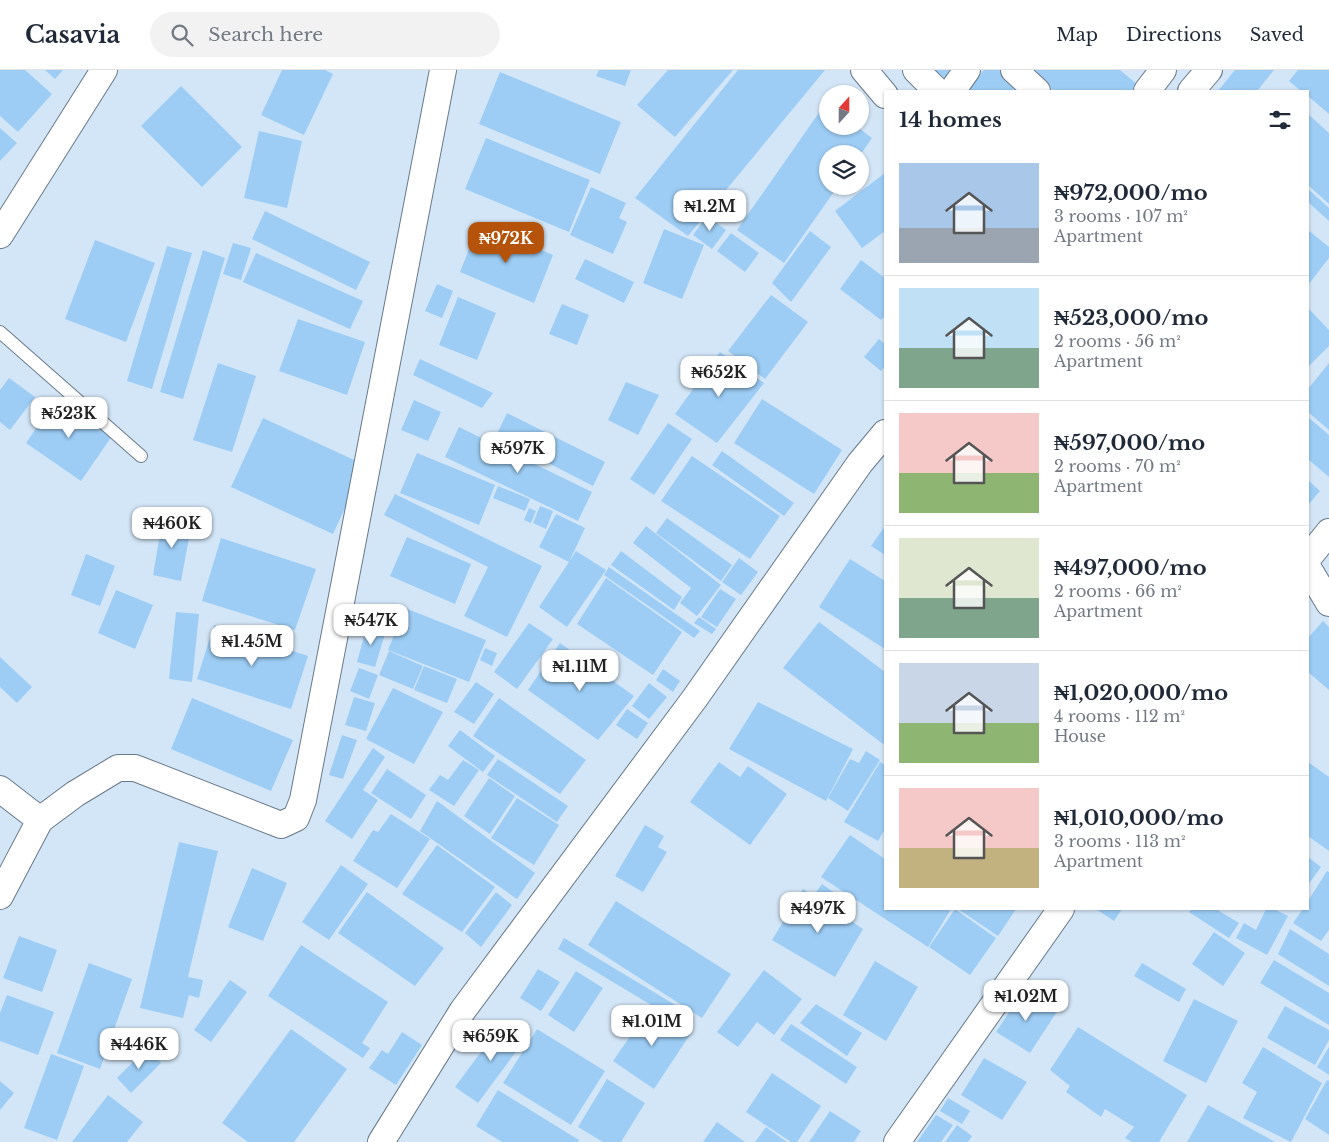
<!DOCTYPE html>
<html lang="en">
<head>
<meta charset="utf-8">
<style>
	body { margin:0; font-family:"Libre Baskerville",serif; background:#f2f2f3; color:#1f2937; height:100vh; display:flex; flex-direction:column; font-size:19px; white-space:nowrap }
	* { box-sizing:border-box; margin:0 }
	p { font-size:16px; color:#747a83 }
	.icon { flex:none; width:28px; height:28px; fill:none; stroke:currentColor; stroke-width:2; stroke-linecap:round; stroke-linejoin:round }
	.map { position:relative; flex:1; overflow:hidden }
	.side { position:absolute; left:884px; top:20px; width:425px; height:820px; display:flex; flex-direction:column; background:#fff; border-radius:0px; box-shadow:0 1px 4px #0004 }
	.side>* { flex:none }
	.needle { width:32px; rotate:21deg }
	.tools { position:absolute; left:819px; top:15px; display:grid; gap:10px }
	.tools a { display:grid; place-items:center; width:50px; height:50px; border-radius:50%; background:#fff; box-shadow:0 1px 4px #0004; font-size:25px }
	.price { position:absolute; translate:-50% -42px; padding:0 11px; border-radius:10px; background:#fff; color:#222; font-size:16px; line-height:32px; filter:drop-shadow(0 1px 2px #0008) }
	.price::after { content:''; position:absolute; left:50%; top:30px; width:15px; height:11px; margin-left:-8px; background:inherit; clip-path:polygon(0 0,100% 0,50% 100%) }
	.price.selected { background:#b45309; color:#fff }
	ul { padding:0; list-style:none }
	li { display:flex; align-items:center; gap:15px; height:125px; padding:0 15px }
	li+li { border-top:1px solid #e0e1e3 }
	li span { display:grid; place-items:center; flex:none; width:140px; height:100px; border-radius:0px; color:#555 }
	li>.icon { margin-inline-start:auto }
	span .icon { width:60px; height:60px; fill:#fffc; stroke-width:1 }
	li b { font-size:21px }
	h2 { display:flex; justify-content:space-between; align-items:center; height:60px; padding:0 15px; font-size:21px }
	header { display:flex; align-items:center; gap:30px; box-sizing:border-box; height:70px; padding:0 25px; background:#fff; border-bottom:1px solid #e0e1e3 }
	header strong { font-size:24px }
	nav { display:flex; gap:28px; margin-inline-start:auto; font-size:18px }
	.search { width:350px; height:45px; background:#f2f2f3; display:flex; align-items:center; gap:12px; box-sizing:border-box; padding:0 18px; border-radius:28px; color:#747a83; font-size:19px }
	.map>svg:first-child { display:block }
	.building { fill:#9dcdf5 }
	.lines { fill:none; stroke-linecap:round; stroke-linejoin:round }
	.lane-casing { stroke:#687988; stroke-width:14 }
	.street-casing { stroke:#687988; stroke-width:28 }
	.lane { stroke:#fff; stroke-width:12 }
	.street { stroke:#fff; stroke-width:26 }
</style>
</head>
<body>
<header>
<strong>Casavia</strong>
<div class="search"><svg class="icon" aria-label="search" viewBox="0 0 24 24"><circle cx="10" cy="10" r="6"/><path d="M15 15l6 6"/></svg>Search here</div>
<nav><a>Map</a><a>Directions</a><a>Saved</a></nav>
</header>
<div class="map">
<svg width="1329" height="1072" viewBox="0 0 1329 1072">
	<rect width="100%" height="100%" fill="#d3e6f7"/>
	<path class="building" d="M0,0H25L52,24L18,62L0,46Z
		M45,0H63L55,9Z
		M282,0H325L333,4L304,65L261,45Z
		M599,0H631L625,16L596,6Z
		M668,0H733L675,67L637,35Z
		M738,0H825L688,166L635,128Z
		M935,0H955L947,10Z
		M984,0H1007L1029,21H963Z
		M1030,0H1120L1138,15L1132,21H1054Z
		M1235,0H1274L1257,21H1218Z
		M1298,0H1329V44L1308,26V21H1301L1289,11Z
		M500,2L621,52L600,104L479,54Z
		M181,16L242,77L202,117L141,56Z
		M825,34L828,36V56H856L872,68L861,84H828V116H838L784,193L737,160Z
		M1308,44L1329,63V134L1308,115Z
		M0,58L17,73L0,91Z
		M259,61L302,71L287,138L244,128Z
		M486,68L590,110L569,162L465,119Z
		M885,103V161L862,178L835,141Z
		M591,117L626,133L619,148L627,152L613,184L570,165Z
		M1308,119L1329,138V151L1308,132Z
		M265,141L370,192L356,220L252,169Z
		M707,146L726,160L712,179L693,165Z
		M479,154L553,185L534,233L460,202Z
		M664,159L704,175L682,229L643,213Z
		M1308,160L1329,177V188L1308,215Z
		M810,161L831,177L791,232L772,213Z
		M731,163L759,183L745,202L717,181Z
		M95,170L155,193L126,272L65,249Z
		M233,173L251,178L241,210L223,204Z
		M167,176L192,183L152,319L127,311Z
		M203,180L225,188L183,329L160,322Z
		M256,183L363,231L350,259L243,212Z
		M585,189L634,212L624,233L575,209Z
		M861,190L885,208V246L881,250L840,219Z
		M437,214L453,221L442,248L425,241Z
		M771,225L808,252L765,309L728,281Z
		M458,227L496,243L477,290L439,275Z
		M562,234L589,245L577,275L549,264Z
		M1308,238L1329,260V276L1308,297Z
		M298,249L365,272L347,325L279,301Z
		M879,269L885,274V296L881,301L864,287Z
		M720,282L764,313L717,373L675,344Z
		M420,289L493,323L482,338L413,305Z
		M218,293L256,306L232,382L193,370Z
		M1329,293V360L1308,342V319Z
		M9,308L35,327L10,360L0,352V320Z
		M626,312L659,325L638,365L608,350Z
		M57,328L112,366L81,411L26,373Z
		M762,329L842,380L814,424L734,373Z
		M414,330L441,342L428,371L401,360Z
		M507,343L605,392L593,416L496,366Z
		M1308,347L1329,365V407L1308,389Z
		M263,348L365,395L333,464L231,417Z
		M668,353L692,369L654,425L630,409Z
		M459,357L592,422L578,451L445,387Z
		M722,381L794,433L784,446L712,395Z
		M417,383L495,415L479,455L400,423Z
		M692,386L780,446L750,489L661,431Z
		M1308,410L1320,421L1308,435Z
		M498,416L530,429L525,441L493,428Z
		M395,424L542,496L507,567L464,546L488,497L384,445Z
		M540,436L553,441L546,459L533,453Z
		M529,438L536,441L531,453L524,450Z
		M556,444L585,458L569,492L576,481L606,500L567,557L539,537L569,492L539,477Z
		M163,447L192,452L181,511L153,505Z
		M667,448L732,495L721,511L656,463Z
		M646,456L721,515L697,546L680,533L691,518L633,473Z
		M885,456V485L871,476Z
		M407,467L471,494L455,534L390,506Z
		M221,468L316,499L295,560L202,531Z
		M621,481L682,527L674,540L611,495Z
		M86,484L115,496L100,536L71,525Z
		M739,488L758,502L741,525L722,512Z
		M850,489L885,511V579L819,537Z
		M609,497L700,561L694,568L604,505Z
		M606,508L682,562L653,605L577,554Z
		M720,519L736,529L717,557L701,547Z
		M116,520L153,535L135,579L98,563Z
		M405,538L486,570L469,612L388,580Z
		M176,542L199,544L192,612L169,609Z
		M699,547L716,559L712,564L694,553Z
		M1323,551L1329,557V620L1308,602V568Z
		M819,552L885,602V671L883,674L783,598Z
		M529,553L553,569L517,619L494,602Z
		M214,555L308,586L291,639L197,609Z
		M367,555L386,561L375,597L357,592Z
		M560,573L634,626L598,670L528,620Z
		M485,578L497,583L492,596L480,590Z
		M389,581L423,596L413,619L379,605Z
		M0,587L32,617L17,633L0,617Z
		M424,596L457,609L447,633L414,620Z
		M359,598L378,605L369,629L350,621Z
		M663,599L680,611L673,622L656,610Z
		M476,612L494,624L474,654L454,642Z
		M649,613L667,627L649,649L632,636Z
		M393,618L443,642L414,694L366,669Z
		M354,627L375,633L366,661L345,655Z
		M192,628L293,670L271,721L171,679Z
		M499,628L586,690L560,724L473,666Z
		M758,632L853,679L826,731L729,679Z
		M627,639L648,653L637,669L616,655Z
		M460,660L495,686L483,702L448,676Z
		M342,665L357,670L343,709L329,705Z
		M373,678L385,687L363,720L378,730L352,769L325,751Z
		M866,681L880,690L848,741L828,728L850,689L859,693Z
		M498,689L568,736L557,752L487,705Z
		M463,690L479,700L454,736L429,720L440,705L448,710Z
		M719,692L740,707L748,696L787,724L750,775L690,732Z
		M880,692L885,695V759L878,771L844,752Z
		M1308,692L1329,707V781L1308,766Z
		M387,699L426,725L411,749L371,723Z
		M489,708L515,726L490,764L464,746Z
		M517,728L559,755L534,795L491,768Z
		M437,731L535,803L517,829L420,761Z
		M391,744L430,769L397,818L353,791L373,760L378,762Z
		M645,755L664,766L658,777L667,782L643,822L615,806Z
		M850,765L885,789V839H951L928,877L821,807Z
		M179,772L218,781L188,907L203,910L199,928L189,925L183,948L140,938Z
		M437,775L495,817L462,862L402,824Z
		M1308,787L1321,797L1308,815Z
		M341,795L368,814L329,870L302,852Z
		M252,798L287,813L263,871L228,857Z
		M1327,801L1329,802V860L1321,871L1293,853L1303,839H1308V831Z
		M822,814L853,836L846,846L815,824Z
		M803,819L863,859L835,907L772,870Z
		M367,822L444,878L415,916L338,863Z
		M496,822L512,835L481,877L465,863Z
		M616,831L731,904L702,948L588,875Z
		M955,839L996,868L970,905L929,877Z
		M958,839H1016L998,866Z
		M1096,839H1122L1114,851Z
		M1192,839H1216L1239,853L1229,868L1189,842Z
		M1266,839H1274L1288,846L1267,885L1236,868L1244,853L1256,860Z
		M1290,859L1329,884V916L1278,884Z
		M1214,862L1245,883L1223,916L1192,894Z
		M19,866L57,880L42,922L3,908Z
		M564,868L687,942L681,953L558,879Z
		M301,875L388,932L362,973L370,978L363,988L268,926Z
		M1274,890L1329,923V955L1260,913Z
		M875,891L918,917L886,971L843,945Z
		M89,893L132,909L100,999L57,983Z
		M1142,893L1186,919L1179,932L1134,906Z
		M538,899L560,912L541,941L520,928Z
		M764,900L802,929L774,965L757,952L738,977L717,962Z
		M576,901L603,918L574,962L548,945Z
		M230,910L247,922L211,972L194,960Z
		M1024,920L1056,943L1030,983L996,962Z
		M7,925L54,942L38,985L0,971V943Z
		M1194,929L1238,951L1206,1013L1163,991Z
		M816,934L862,963L847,986L800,953Z
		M651,936L691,963L654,1019L613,991Z
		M1285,936L1329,960V970L1315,995L1267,968Z
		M504,951L526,968L478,1033L455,1017Z
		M791,954L857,997L846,1014L780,970Z
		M1078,957L1187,1025L1159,1072H1132L1125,1068L1134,1057L1105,1039L1101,1047L1066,1022L1070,1016L1050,1000Z
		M291,959L347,999L294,1072H248L222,1053Z
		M537,959L605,1001L571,1055L503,1013Z
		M402,962L422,975L396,1015L369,998L382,980L388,984Z
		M1263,977L1322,1013L1291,1072L1243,1048L1257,1022L1242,1013Z
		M1329,977V1005L1317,997Z
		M147,978L161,993L131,1023L117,1008Z
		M51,984L84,996L57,1070L24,1058Z
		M984,988L1027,1012L1002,1050L961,1025Z
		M772,1003L821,1036L797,1072H791L746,1042Z
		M607,1009L645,1033L621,1072H603L578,1057Z
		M1327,1010L1329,1011V1065L1305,1049Z
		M0,1011L14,1023L0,1040Z
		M498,1020L579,1070L578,1072H502L476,1056Z
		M108,1025L143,1052L127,1072H72Z
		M948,1028L970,1041L962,1054L940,1041Z
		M1208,1035L1275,1072H1187Z
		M830,1041L861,1061L854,1072H809Z
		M936,1045L953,1055L941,1072H917Z
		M717,1052L745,1072H703Z
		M957,1055L972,1066L968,1072H945Z
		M766,1057L787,1072H755Z"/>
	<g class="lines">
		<defs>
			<path id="lane" d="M0,262L141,386"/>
			<path id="street" d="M864,0L885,25
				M916,0L937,21
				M1014,0L1037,21
				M952,21L967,0
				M1147,21L1163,0
				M1191,21L1209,0
				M0,165L104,0
				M1308,488L1329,462
				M1308,498L1329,533
				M0,719L40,750
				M0,826L40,750L75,724L118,698H135L281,755L296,748L303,730L443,0
				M381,1072L463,940L695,628L860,393L885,363
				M897,1072L1061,839"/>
		</defs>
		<use href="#lane" class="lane-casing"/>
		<use href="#street" class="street-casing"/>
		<use href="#lane" class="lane"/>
		<use href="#street" class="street"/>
	</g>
</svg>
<div class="tools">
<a><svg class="needle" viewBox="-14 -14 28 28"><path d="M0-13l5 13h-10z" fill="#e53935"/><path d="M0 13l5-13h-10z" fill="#747a83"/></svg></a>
<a><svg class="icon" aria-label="layers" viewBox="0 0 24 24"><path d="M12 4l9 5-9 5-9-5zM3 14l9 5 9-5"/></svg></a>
</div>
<b class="price" style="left:710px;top:162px">₦1.2M</b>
<b class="price selected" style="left:506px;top:194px">₦972K</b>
<b class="price" style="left:719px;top:328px">₦652K</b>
<b class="price" style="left:69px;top:369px">₦523K</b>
<b class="price" style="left:518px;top:404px">₦597K</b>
<b class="price" style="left:172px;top:479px">₦460K</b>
<b class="price" style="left:371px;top:576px">₦547K</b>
<b class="price" style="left:252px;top:597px">₦1.45M</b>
<b class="price" style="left:580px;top:622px">₦1.11M</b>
<b class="price" style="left:818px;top:864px">₦497K</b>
<b class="price" style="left:1026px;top:952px">₦1.02M</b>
<b class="price" style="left:652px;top:977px">₦1.01M</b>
<b class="price" style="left:491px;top:992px">₦659K</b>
<b class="price" style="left:139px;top:1000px">₦446K</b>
<section class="side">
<h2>14 homes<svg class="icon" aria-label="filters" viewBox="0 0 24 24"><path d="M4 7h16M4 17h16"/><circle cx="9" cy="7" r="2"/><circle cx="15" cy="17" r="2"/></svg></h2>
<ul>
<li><span style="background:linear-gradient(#a9c7e8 65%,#9aa5b1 0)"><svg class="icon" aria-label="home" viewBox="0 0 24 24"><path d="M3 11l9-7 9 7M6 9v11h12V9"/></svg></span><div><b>₦972,000/mo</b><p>3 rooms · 107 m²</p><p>Apartment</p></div></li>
<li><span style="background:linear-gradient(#bfe0f5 60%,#7fa58c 0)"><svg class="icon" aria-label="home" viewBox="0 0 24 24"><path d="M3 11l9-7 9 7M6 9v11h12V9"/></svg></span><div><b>₦523,000/mo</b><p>2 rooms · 56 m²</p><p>Apartment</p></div></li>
<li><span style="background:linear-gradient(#f6c9c9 60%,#8fb573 0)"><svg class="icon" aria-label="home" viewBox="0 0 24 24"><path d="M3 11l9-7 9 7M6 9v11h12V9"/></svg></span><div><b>₦597,000/mo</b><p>2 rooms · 70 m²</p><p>Apartment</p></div></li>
<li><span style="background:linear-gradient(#dfe7d0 60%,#7fa58c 0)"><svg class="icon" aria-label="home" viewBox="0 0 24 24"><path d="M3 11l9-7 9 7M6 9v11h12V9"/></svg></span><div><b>₦497,000/mo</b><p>2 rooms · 66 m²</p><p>Apartment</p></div></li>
<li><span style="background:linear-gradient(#c9d6e8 60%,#8fb573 0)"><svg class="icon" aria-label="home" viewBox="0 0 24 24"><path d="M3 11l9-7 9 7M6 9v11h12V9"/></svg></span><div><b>₦1,020,000/mo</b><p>4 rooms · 112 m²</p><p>House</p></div></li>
<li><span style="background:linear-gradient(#f6c9c9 60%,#c2b280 0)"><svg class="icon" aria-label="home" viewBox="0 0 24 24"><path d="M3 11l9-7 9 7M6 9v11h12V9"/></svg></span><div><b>₦1,010,000/mo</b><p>3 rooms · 113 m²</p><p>Apartment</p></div></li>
</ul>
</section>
</div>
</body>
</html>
